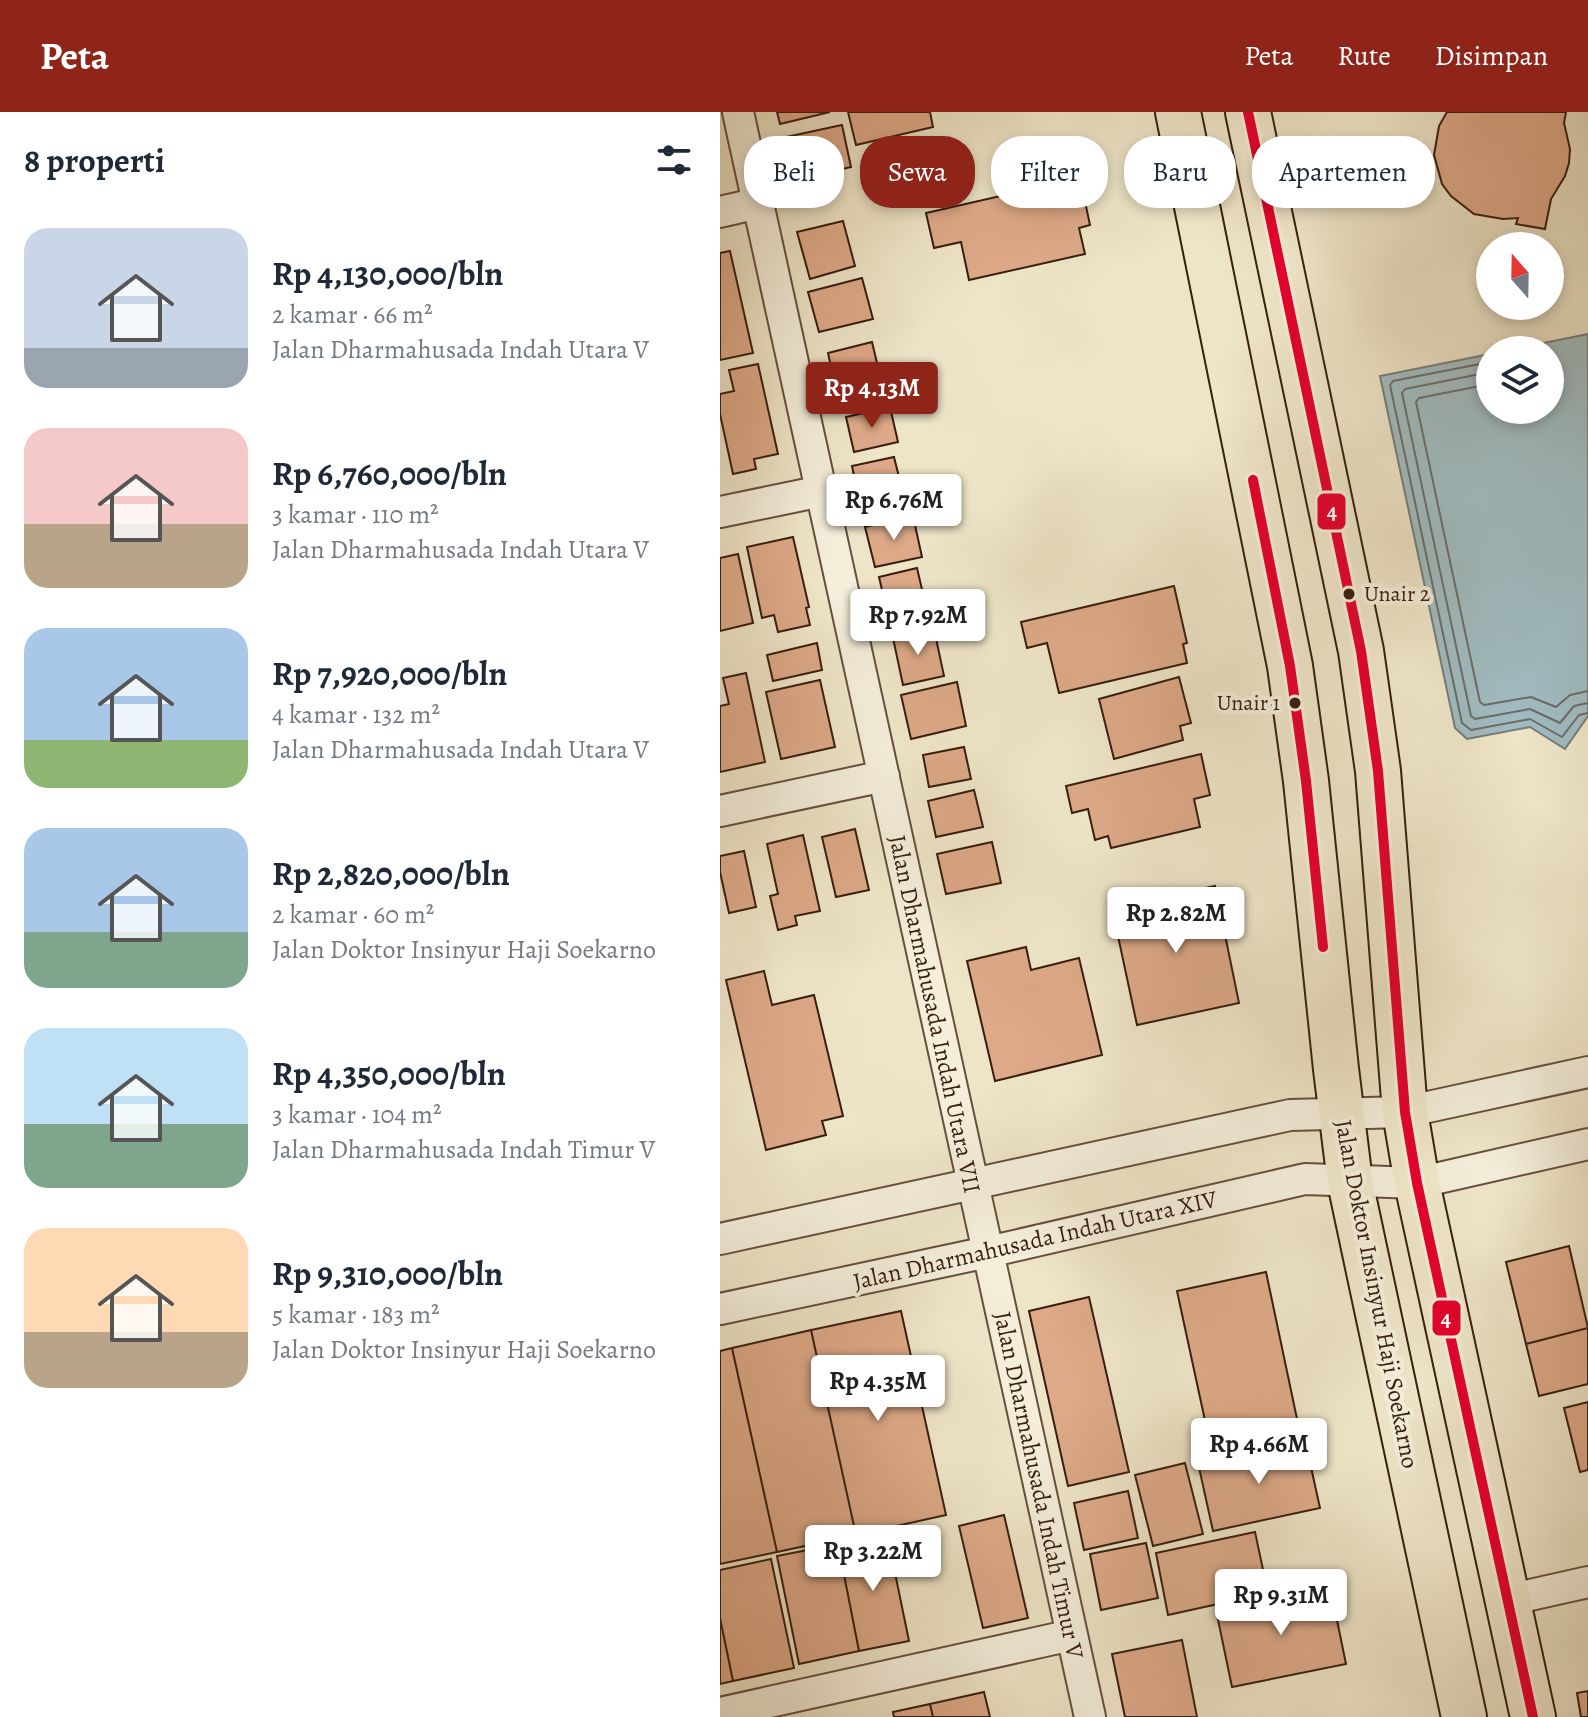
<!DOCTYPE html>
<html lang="id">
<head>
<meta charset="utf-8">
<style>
	body { margin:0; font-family:Alegreya,serif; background:#f6f6f7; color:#1f2937; height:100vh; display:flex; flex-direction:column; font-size:30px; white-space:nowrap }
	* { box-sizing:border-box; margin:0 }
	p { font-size:26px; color:#747a83 }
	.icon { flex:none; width:44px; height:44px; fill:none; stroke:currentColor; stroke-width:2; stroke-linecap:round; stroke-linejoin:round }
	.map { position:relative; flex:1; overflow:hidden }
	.panel { display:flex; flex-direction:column; background:#fff; width:720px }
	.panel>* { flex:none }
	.banner { position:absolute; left:24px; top:24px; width:724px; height:72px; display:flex; gap:16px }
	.needle { width:52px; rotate:340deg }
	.controls { position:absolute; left:756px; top:120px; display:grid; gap:16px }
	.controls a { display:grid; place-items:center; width:88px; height:88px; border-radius:50%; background:#fff; box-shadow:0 4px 12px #0003; font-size:40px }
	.price { position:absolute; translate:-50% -68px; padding:0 18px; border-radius:8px; background:#fff; color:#222; font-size:26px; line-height:52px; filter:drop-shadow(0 2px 4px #0008) }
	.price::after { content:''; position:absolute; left:50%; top:48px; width:24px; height:18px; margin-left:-12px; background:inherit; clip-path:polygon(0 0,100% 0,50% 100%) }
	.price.on { background:#8f2418; color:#fff }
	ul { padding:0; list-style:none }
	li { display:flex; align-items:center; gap:24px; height:200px; padding:0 24px }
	li span { display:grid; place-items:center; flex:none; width:224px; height:160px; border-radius:24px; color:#555 }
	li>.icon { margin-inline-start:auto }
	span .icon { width:96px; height:96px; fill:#fffc; stroke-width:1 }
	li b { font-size:34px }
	h2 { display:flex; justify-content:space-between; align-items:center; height:96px; padding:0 24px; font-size:34px }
	.pill { padding:0 28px; border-radius:32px; background:#fff; box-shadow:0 4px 12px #0003; font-size:28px; line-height:72px }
	.pill.on { background:#8f2418; color:#fff }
	header { display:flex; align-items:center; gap:48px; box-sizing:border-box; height:112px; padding:0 40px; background:#8f2418; color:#fff }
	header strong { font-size:38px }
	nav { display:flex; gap:44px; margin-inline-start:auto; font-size:28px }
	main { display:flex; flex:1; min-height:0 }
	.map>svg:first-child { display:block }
	.water { fill:#a0bcc1; stroke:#767c7a; stroke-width:2 }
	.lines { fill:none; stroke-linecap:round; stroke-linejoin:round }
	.shore { stroke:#6c6c68; stroke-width:2 }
	.building { fill:#dda988; stroke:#381d10; stroke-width:2 }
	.minor-casing { stroke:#664f3e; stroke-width:34 }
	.primary-casing { stroke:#381d10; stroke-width:48 }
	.minor { stroke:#f4eedb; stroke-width:30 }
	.primary { stroke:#eee5c8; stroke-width:44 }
	.bus-1-casing { stroke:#f4eedb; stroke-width:16 }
	.bus-1 { stroke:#e4002b; stroke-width:10 }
	.bus-dot { fill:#381d10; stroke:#f4eedb; stroke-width:3 }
	.labels { text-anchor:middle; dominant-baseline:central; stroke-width:8; stroke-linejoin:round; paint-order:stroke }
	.bus-label { font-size:22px; fill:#381d10; stroke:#f4eedb; text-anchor:start }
	.street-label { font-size:24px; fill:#381d10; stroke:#f4eedb }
	.line-badge { stroke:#f4eedb; stroke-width:3 }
	.badge-label { font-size:22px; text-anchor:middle; font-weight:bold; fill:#fff }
</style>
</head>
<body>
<header>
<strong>Peta</strong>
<nav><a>Peta</a><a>Rute</a><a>Disimpan</a></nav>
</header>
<main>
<section class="panel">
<h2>8 properti<svg class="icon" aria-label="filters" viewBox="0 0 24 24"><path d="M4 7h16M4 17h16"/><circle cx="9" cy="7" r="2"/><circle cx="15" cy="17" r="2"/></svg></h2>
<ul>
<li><span style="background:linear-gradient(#c9d6e8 75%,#9aa5b1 0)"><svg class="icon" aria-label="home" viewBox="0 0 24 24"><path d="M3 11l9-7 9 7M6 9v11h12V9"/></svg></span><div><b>Rp 4,130,000/bln</b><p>2 kamar · 66 m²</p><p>Jalan Dharmahusada Indah Utara V</p></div></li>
<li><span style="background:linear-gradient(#f6c9c9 60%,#b9a48a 0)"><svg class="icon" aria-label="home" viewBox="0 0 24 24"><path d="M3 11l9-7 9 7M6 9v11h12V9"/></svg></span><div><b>Rp 6,760,000/bln</b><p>3 kamar · 110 m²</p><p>Jalan Dharmahusada Indah Utara V</p></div></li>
<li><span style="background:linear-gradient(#a9c7e8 70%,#8fb573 0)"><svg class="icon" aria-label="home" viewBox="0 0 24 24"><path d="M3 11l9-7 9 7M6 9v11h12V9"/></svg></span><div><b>Rp 7,920,000/bln</b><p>4 kamar · 132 m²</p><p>Jalan Dharmahusada Indah Utara V</p></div></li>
<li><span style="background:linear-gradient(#a9c7e8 65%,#7fa58c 0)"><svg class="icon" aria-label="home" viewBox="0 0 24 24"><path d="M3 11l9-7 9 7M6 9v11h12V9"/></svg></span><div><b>Rp 2,820,000/bln</b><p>2 kamar · 60 m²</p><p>Jalan Doktor Insinyur Haji Soekarno</p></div></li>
<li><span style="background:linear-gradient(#bfe0f5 60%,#7fa58c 0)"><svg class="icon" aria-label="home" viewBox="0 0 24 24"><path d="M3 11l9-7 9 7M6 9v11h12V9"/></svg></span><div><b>Rp 4,350,000/bln</b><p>3 kamar · 104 m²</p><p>Jalan Dharmahusada Indah Timur V</p></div></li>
<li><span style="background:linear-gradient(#ffd9b3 65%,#b9a48a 0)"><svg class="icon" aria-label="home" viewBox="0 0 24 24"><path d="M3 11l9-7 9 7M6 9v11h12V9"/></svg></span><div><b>Rp 9,310,000/bln</b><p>5 kamar · 183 m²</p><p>Jalan Doktor Insinyur Haji Soekarno</p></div></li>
</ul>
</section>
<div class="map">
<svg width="868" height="1605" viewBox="0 0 868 1605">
	<rect width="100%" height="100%" fill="#eee5c8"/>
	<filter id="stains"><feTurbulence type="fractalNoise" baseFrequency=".0025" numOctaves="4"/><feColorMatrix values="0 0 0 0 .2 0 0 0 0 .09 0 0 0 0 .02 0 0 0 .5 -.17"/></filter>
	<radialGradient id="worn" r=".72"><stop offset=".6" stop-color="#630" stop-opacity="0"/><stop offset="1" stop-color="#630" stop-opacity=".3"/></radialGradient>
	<path class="water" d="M868,222V604L845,637L810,615L747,627L735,616L660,264L770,242V298H830V238H789Z"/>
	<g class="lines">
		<path class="shore" d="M770,250L673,269L670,273L742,611L751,618L810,607L842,625L859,603L868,601
			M770,260L685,277L682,281L751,604L755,607L810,597L840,611L854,594L868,591
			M770,272L699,286L696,290L760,590L764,593L811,585L836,595L850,583L868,579"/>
	</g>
	<path class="building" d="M57,0H110L60,12Z
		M128,0H210L213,15L136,33Z
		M727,0H846L844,11L850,37L849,51L845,64L831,87L825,117L796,112L798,106L783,107L754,102L731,84L722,72L714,43L719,14Z
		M122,13L131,55L76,68L66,25Z
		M360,66L370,113L359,116L365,142L249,168L241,130L214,136L206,101Z
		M123,109L135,154L90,167L77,120Z
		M10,139L33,241L0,248V141Z
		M142,166L153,207L99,220L88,180Z
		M152,230L163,276L118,287L108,241Z
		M38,252L58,342L34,347L36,357L13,362L0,302V282L14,279L9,258Z
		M170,295L178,330L134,340L126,305Z
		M174,345L181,373L138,383L132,354Z
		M193,404L202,445L155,455L145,415Z
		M73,425L89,495L86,496L90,513L58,520L54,503L42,506L27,435Z
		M18,442L33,511L0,519V446Z
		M197,456L207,499L169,508L159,465Z
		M454,474L467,531L463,532L467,551L339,581L327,531L307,536L301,510Z
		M214,517L224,564L183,573L173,526Z
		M97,531L102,558L53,569L47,543Z
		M26,561L45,650L0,660V594L9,592L3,566Z
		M459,565L471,611L460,614L463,628L394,647L379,587Z
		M100,568L115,635L61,647L46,580Z
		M237,570L246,614L191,627L181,583Z
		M244,635L251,667L209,675L203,643Z
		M481,642L490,683L474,687L480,715L391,736L388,724L375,728L368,697L352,701L346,674Z
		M254,678L263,715L216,725L208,689Z
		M135,717L149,778L116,785L102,725Z
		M83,723L100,799L75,804L77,813L58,818L50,784L58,782L47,732Z
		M272,730L281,771L226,782L217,742Z
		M24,739L36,795L9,801L0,760V744Z
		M495,774L519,891L417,913L392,796Z
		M306,835L311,858L359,846L382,943L275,969L247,849Z
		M44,859L52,893L94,883L123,1004L102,1009L106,1023L46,1038L6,868Z
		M849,1134L868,1216L806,1232L786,1150Z
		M546,1160L580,1321L492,1341L457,1179Z
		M369,1185L409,1360L348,1374L309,1199Z
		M181,1199L226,1403L136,1423L91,1218Z
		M868,1216V1272L819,1284L806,1232Z
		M91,1218L136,1423L57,1440L12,1236Z
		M12,1236L57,1440L0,1452V1239Z
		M868,1290V1358L860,1360L844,1296Z
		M585,1328L600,1396L493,1419L478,1351Z
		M465,1351L483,1422L433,1434L415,1363Z
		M408,1379L418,1426L364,1438L354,1391Z
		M284,1403L308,1506L263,1516L239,1414Z
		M535,1420L548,1481L448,1503L436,1441Z
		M167,1422L189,1529L139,1539L118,1432Z
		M426,1431L438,1486L381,1498L370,1442Z
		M118,1432L139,1539L79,1552L57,1444Z
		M51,1447L74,1556L13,1569L0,1506V1458Z
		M610,1474L626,1552L512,1575L496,1498Z
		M0,1506L13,1569L0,1572Z
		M462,1528L477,1605H405L392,1542Z
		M868,1579V1605H861L857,1581Z
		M264,1580L270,1605H213L210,1592Z
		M210,1592L213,1605H174L173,1600Z"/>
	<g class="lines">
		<defs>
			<path id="minor" d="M18,0L370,1605
				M0,100L39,91
				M0,400L102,379
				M0,699L164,664
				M0,1127L570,1003L685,1000L868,960
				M0,1197L268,1140L585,1067L697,1071L868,1032
				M788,1488L868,1470
				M0,1601L352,1523"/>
			<path id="primary" d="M458,0L570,554L586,669L616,957L630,1070L744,1605
				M528,0L641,539L658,659L685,1000L697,1071L813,1605"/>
		</defs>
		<use href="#minor" class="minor-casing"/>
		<use href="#primary" class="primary-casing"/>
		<use href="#minor" class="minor"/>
		<use href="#primary" class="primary"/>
		<defs>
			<path id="bus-1" d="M528,0L641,539L658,659L685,1000L697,1071L813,1605
				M533,368L570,554L586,669L603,835"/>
		</defs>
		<use href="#bus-1" class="bus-1-casing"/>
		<use href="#bus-1" class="bus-1"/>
	</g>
	<g class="bus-dot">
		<circle cx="629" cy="482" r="7"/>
		<circle cx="575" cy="591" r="7"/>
	</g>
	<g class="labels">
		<g class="bus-label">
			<text x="644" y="482">Unair 2</text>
			<text x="560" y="591" text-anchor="end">Unair 1</text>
		</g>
		<g class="street-label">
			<text transform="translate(215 902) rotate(78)">Jalan Dharmahusada Indah Utara VII</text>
			<text transform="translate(315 1128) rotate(-13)">Jalan Dharmahusada Indah Utara XIV</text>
			<text transform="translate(657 1182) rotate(79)">Jalan Doktor Insinyur Haji Soekarno</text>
			<text transform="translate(319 1373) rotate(78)">Jalan Dharmahusada Indah Timur V</text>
		</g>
	</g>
	<g class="line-badge">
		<rect x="596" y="380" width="31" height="39" rx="8" fill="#e4002b"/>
		<rect x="711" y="1187" width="31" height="38" rx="8" fill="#e4002b"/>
	</g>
	<g class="badge-label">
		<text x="612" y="407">4</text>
		<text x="726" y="1214">4</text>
	</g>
	<rect width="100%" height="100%" filter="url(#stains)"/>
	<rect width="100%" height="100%" fill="url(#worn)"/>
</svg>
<div class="controls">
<a><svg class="needle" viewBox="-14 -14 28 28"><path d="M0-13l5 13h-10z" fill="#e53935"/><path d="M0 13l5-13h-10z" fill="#747a83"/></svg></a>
<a><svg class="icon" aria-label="layers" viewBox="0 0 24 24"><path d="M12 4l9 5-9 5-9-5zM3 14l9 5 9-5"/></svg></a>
</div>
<b class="price on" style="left:152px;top:318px">Rp 4.13M</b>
<b class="price" style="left:174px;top:430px">Rp 6.76M</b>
<b class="price" style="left:198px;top:545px">Rp 7.92M</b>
<b class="price" style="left:456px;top:843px">Rp 2.82M</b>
<b class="price" style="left:158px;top:1311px">Rp 4.35M</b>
<b class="price" style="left:539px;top:1374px">Rp 4.66M</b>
<b class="price" style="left:153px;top:1481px">Rp 3.22M</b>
<b class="price" style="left:561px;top:1525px">Rp 9.31M</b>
<div class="banner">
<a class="pill">Beli</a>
<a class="pill on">Sewa</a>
<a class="pill">Filter</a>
<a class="pill">Baru</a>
<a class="pill">Apartemen</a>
</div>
</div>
</main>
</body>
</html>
